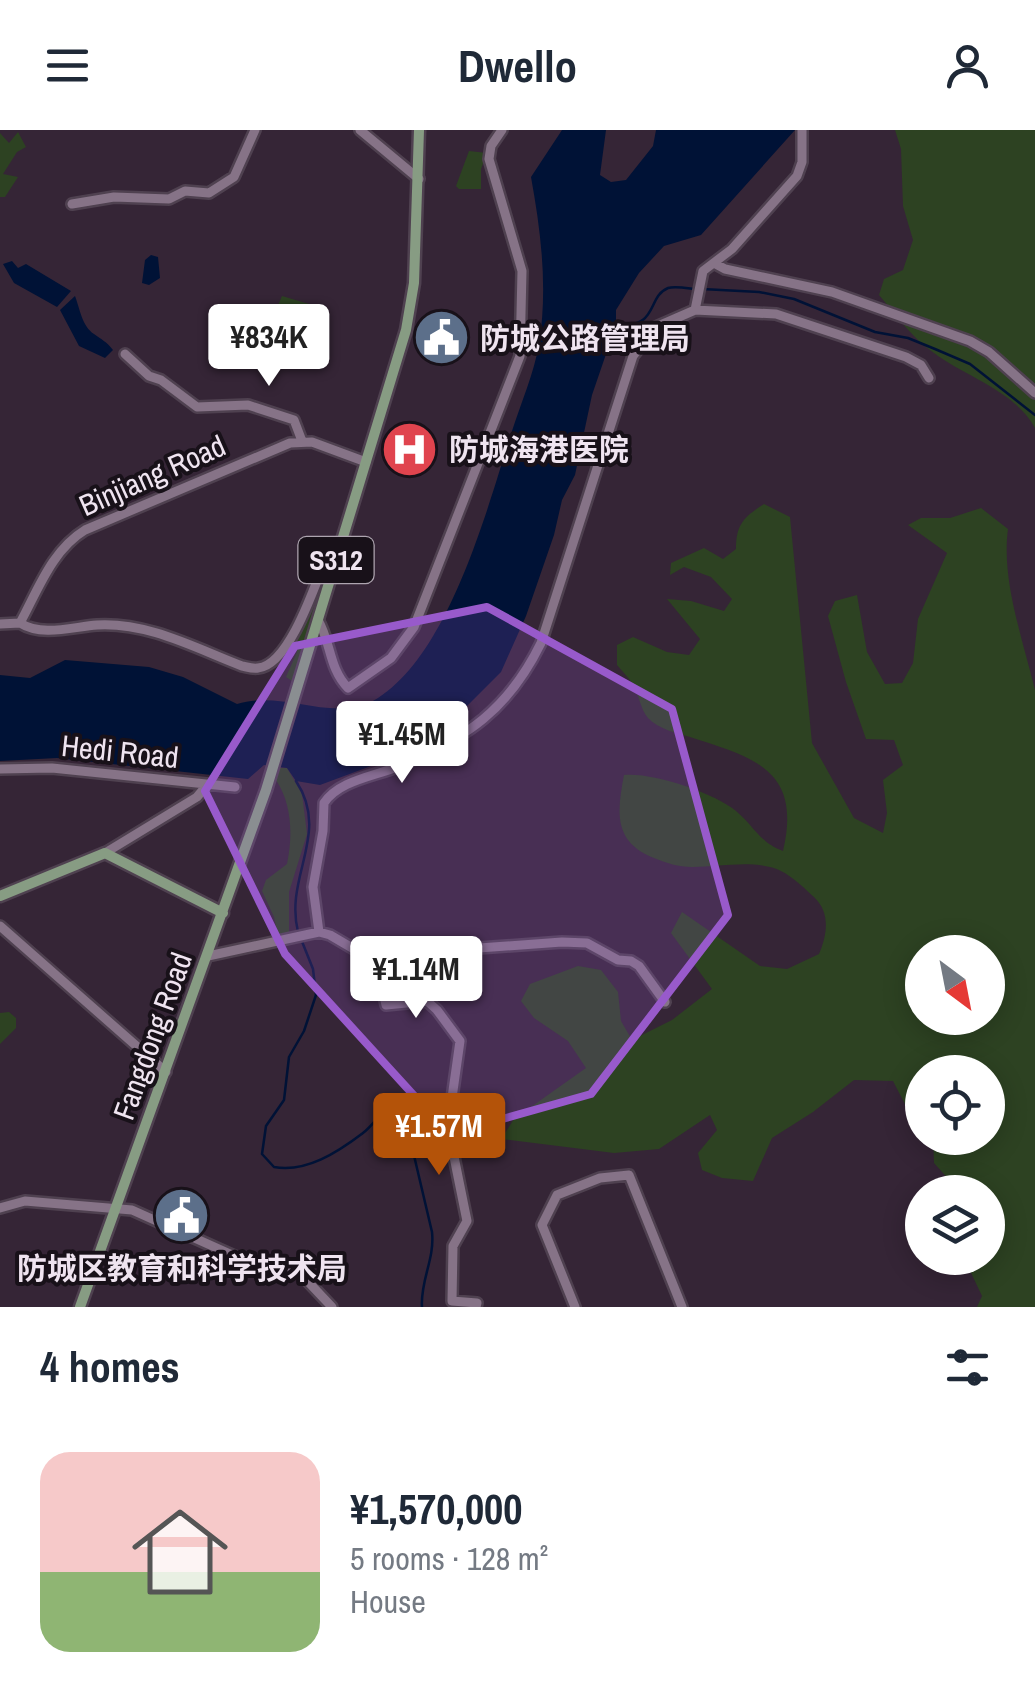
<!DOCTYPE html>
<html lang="en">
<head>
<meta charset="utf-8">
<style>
	body { margin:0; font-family:"Archivo Narrow","Noto Sans SC",sans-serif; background:#f2f2f3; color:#1f2937; height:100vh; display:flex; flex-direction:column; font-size:38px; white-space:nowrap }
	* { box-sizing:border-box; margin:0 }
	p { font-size:32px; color:#747a83 }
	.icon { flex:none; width:55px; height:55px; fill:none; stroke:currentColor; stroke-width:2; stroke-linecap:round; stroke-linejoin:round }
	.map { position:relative; height:1177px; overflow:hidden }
	.sheet { display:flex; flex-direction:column; background:#fff; flex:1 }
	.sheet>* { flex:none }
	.needle { width:65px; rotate:148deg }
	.tools { position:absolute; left:905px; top:805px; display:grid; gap:20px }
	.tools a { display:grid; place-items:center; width:100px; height:100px; border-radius:50%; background:#fff; box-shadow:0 5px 25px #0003; font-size:50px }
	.price { position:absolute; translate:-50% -85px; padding:0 22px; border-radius:10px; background:#fff; color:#222; font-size:32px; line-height:65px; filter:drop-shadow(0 2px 5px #0008) }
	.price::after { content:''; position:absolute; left:50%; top:60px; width:30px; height:22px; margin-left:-15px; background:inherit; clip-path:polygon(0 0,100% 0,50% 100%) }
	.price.current { background:#b45309; color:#fff }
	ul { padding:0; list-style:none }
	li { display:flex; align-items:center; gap:30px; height:250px; padding:0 40px }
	li span { display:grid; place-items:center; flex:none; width:280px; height:200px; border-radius:30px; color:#555 }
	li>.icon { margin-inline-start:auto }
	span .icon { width:120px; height:120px; fill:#fffc; stroke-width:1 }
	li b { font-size:42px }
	h2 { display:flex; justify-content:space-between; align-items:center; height:120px; padding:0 40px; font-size:42px }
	header { display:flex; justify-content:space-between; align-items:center; height:130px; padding:0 40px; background:#fff; font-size:45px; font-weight:700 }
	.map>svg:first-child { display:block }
	.green { fill:#2d4222; fill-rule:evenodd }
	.water { fill:#001236 }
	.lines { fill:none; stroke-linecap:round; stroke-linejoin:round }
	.stream { stroke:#001236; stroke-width:2.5 }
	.minor-casing { stroke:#4f4150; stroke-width:14 }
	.major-casing { stroke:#4f4150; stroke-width:15 }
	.minor { stroke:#867387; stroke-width:9 }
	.major { stroke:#879c83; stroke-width:10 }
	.marked { fill:#985acb; fill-opacity:0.2; stroke:#985acb; stroke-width:8; stroke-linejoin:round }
	.labels { text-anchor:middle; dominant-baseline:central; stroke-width:8; stroke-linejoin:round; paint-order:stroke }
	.shield { fill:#181119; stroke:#aea5b0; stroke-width:2.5 }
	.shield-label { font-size:28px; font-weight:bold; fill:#efe4f0 }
	.poi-label { font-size:30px; font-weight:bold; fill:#efe4f0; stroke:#181119; text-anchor:start }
	.street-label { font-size:30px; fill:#efe4f0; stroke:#181119 }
</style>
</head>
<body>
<header><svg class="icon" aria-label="menu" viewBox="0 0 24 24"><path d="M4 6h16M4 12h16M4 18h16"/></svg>Dwello<svg class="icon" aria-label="person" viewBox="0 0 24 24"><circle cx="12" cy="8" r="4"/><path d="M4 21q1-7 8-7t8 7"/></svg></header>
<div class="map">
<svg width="1035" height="1177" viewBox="0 0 1035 1177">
	<rect width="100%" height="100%" fill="#352536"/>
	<path class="green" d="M895,0H1035V298C1015,261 966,247 934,223C912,208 896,185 879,165L884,149L903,140L913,110L903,76L901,19Z
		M18,2L26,17L17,22L3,44L18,47L5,67H0V3L9,13Z
		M469,21L487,23L481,39V59H459L456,56Z
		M282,166L326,179L327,200L317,210H309L305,205L306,192L303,190L298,214L288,215L283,207L294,193L288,187L280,191L272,189Z
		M764,374L790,387L812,613L854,688L883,703L887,683L883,650L903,635L894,610L866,609L846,552L828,486L835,471L857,465L867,522L885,554L902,553L913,533L918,489L947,423L908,395L921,388H950L981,378L1008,399C1001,450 1023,510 1035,560V1177H977L982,1166L964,1128H988V1062H960L934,1033L933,1008H988V942H922V989L909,982L893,951L854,950L813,982L772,1008L753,1051L722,1048L702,1040L698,1023L717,1000L710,985L659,1019L614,1023L501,1009L514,989L586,938L568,911L534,888L521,871L530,854L578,836L601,840L618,862L621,891L632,910L672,890L712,859L671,803L682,782L760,836L787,839L819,824C827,805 831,783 814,767C802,756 786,740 770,737C745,731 717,737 692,737C679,737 666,733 654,728C613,712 617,682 624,645C652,642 715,663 736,681C755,697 759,712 783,721C802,640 755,628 690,607C677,603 658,599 648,588C640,579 639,563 632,553C628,547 622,541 617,535V515L633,507L667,522L689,525L700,509L667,469L691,471L724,481L732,469L711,447L684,437L670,445L671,433L704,418L723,429L736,419C736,394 744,387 764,374ZM922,822H988V888H922Z
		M329,432L330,434L292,551L286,547L297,522L290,515Z
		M279,638H287L302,664L307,704L289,762V804L278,806L274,787L262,761L266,750L287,734C293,706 292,674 276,650Z
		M9,882L16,888V898L0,914V883Z"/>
	<path class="water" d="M562,0H606L600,45L611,52L626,50L653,16L656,0H795L701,105L664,116L639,143L616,180V195L592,265L575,345L562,370L554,405L526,486L501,542L463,580L414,620L320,655L296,651L287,638L264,635L248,649L57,628L0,631V545L30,548L65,530L149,537L183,547L237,574C284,559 335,595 378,568C450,522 487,379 512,301C521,273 534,243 539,214C548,158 541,102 531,47Z
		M151,125L158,127L160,148L149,155L142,153L145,130Z
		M12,131L18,138L26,134L71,161L57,177L14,153L3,134Z
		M75,166C80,179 82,196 94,204C102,210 106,211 113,220L105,228L79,216L60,180Z"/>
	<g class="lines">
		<path class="stream" d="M702,159L759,162L794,169L875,202L908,208L935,219L970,234L1035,285
			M615,195C660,199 646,167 668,158C675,156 686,158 694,159
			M296,651C331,704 284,746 298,802
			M301,809L313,839L316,865L304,901L289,927L284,970L266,996L262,1024L274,1037C306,1043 338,1022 363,1003C375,994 379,981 394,981L408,1000L432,1102C435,1129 420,1151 422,1177"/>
		<defs>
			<path id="minor" d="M360,0L419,49
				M72,74L114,67L169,69L185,61L209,63L234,47L255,0
				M714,133L725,139L832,162L970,211L989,222L1035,263
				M695,180L703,141L732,119L797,46L802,32V0
				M125,224L149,246L161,250L197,277L248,275L294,290L302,311
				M318,490C331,512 329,539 348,558L391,528L414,497L520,226L522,141L489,29L491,16L502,0
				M20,493C38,460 52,420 85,400L290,313L312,312L366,332
				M20,493C42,507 72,497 97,495C148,492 195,518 242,536C247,537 253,539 258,538C292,535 319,442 331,415L342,411
				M0,494L20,493
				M0,639L52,638L235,657
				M105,723L197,667L207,655
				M0,796L166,942
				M319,802L313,757L323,701L324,673C339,650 376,646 399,636C467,608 508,580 541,513L633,226L656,197L695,180L776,184L906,227L921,235L929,248
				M208,826L319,802L330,805L376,832L410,823L562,812L587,813L618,830L631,831L639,836L665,872
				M376,832L386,875L427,871L437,880L460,911L450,982L451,1012L467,1091L453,1116L452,1171L477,1173L476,1177
				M0,1078L25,1071L132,1080L268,1141L286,1143L296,1139L332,1177
				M575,1177L542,1095L557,1065L600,1048L629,1045L682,1177"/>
			<path id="major" d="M0,766L105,723L223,783
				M80,1177L266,660L406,200L414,153L419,0"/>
		</defs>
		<use href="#minor" class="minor-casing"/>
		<use href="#major" class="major-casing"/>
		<use href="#minor" class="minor"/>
		<use href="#major" class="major"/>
	</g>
	<path class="marked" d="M487,477L672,579L728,785L591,964L449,1004L285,824L205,661L295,516Z"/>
	<defs>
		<symbol id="civic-disc" viewBox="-11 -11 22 22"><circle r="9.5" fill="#5c6f8a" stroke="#181119"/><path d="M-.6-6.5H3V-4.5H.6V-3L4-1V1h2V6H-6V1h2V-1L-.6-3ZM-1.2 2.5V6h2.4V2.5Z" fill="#fff"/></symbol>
		<symbol id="hospital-disc" viewBox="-11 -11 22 22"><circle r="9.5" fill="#e0444e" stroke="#181119"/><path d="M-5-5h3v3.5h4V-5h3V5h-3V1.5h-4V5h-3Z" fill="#fff"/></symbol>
	</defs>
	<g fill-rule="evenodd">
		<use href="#civic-disc" x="410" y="176" width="63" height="63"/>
		<use href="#hospital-disc" x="378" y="288" width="63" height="63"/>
		<use href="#civic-disc" x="150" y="1054" width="63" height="63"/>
	</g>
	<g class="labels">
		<rect class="shield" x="298.5" y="407" width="75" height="46" rx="8"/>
		<g class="shield-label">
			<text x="336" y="430">S312</text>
		</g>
		<g class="poi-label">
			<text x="480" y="208">防城公路管理局</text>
			<text x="449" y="319">防城海港医院</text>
			<text x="182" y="1138" text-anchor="middle">防城区教育和科学技术局</text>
		</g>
		<g class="street-label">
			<text transform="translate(152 345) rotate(-24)">Binjiang Road</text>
			<text transform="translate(120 621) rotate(6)">Hedi Road</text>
			<text transform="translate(152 906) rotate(-70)">Fangdong Road</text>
		</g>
	</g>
</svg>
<div class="tools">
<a><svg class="needle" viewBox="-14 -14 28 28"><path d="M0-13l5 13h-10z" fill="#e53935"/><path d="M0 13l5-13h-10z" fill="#747a83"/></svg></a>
<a><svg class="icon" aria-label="locate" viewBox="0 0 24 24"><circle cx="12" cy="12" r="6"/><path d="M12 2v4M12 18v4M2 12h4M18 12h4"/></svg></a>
<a><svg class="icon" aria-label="layers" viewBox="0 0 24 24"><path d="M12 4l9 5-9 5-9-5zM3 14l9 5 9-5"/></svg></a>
</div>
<b class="price" style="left:269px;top:259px">¥834K</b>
<b class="price" style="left:402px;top:656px">¥1.45M</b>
<b class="price" style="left:416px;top:891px">¥1.14M</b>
<b class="price current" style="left:439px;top:1048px">¥1.57M</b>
</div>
<section class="sheet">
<h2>4 homes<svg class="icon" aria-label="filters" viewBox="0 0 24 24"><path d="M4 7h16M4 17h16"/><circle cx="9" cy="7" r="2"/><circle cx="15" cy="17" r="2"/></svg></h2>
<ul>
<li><span style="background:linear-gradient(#f6c9c9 60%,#8fb573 0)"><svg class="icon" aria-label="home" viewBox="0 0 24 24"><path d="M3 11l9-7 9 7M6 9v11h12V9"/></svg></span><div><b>¥1,570,000</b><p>5 rooms · 128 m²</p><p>House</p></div></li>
</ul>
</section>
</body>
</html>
